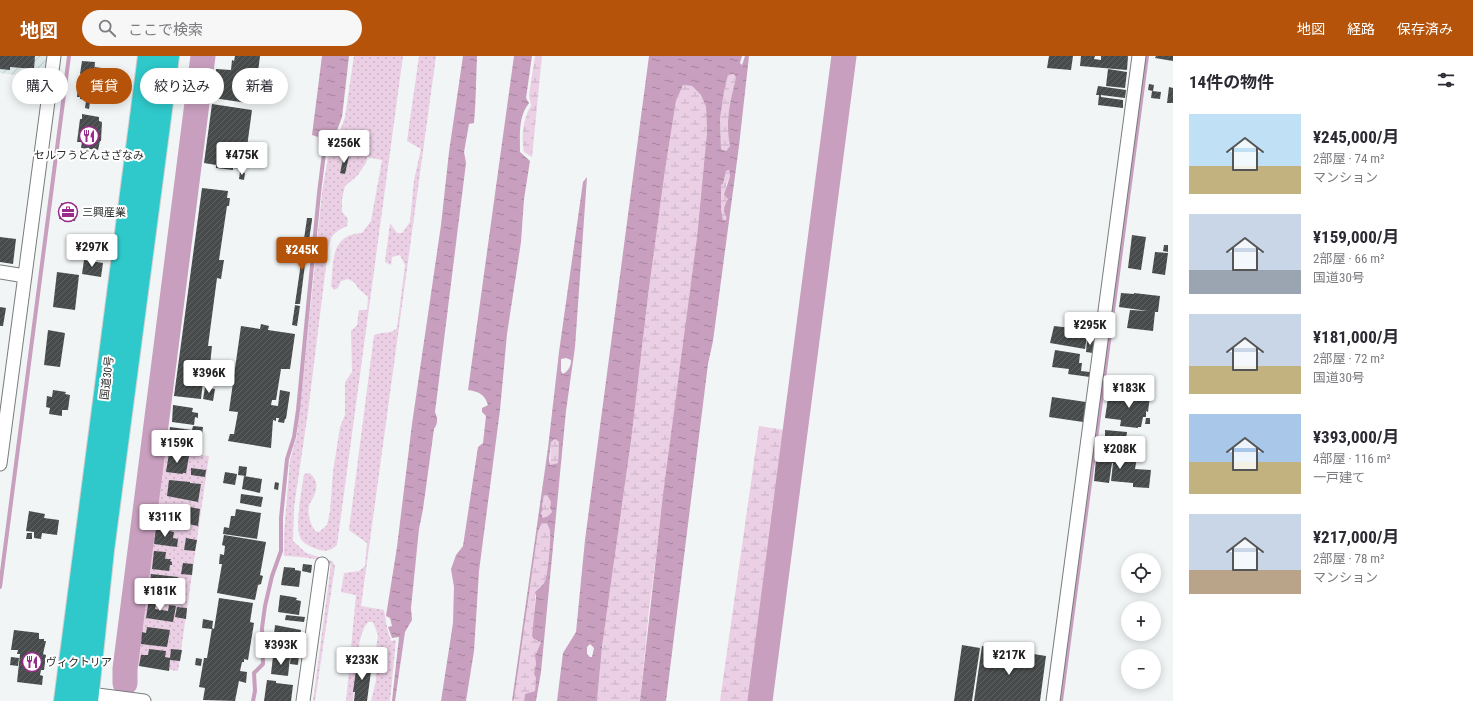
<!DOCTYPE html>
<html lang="ja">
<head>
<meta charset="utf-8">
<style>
	body { margin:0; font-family:"Roboto Condensed","Noto Sans JP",sans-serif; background:#f7f7f7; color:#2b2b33; height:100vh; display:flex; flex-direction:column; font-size:15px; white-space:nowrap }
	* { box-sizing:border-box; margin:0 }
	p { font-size:13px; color:#7c7c81 }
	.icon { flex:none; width:22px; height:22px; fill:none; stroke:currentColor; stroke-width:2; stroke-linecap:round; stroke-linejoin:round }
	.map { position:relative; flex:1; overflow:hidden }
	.panel { display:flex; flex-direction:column; background:#fff; width:300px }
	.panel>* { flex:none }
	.guide { position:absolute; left:12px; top:12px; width:380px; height:36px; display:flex; gap:8px }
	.buttons { position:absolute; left:1121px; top:497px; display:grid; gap:8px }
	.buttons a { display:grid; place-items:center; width:40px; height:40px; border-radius:50%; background:#fff; box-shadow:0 2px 10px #0003; font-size:20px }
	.price { position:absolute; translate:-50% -34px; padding:0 9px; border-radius:4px; background:#fff; color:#222; font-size:13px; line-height:26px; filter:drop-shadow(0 1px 2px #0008) }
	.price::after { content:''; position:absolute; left:50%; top:24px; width:12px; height:9px; margin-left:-6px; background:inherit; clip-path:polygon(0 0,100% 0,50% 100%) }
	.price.selected { background:#b45309; color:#fff }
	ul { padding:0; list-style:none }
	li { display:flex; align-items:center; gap:12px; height:100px; padding:0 16px }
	li span { display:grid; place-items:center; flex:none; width:112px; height:80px; border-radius:0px; color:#555 }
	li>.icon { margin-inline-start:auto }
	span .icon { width:48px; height:48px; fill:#fffc; stroke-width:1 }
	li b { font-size:17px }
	h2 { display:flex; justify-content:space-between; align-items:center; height:48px; padding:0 16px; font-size:17px }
	.chip { padding:0 14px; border-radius:18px; background:#fff; box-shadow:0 2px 10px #0003; font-size:14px; line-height:36px }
	.chip.selected { background:#b45309; color:#fff }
	header { display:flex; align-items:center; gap:24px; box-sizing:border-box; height:56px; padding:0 20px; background:#b45309; color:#fff }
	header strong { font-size:19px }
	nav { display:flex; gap:22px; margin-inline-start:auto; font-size:14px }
	.search { width:280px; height:36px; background:#f7f7f7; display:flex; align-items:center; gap:10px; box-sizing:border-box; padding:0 14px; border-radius:22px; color:#7c7c81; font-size:15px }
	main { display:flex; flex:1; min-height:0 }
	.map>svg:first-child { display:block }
	.industrial { fill:url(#industrial-furrows) }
	.grass { fill:url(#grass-dots) }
	.wetland { fill:url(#wetland-marsh) }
	.water { fill:url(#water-ripples); fill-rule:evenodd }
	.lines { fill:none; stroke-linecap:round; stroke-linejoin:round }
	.stream { stroke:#c89fbe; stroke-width:4 }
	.river { stroke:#c89fbe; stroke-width:25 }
	.building { fill:url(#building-hatch) }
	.street-casing { stroke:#797d7c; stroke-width:15 }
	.highway-casing { stroke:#d0d0d0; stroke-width:24 }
	.street { stroke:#fff; stroke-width:13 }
	.highway { stroke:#2fc9cb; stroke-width:22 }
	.labels { text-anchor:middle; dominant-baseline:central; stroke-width:4; stroke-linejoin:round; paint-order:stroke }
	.poi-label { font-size:11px; fill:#2a2b2b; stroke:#fff; text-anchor:start }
	.street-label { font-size:11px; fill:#2a2b2b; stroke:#fff }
</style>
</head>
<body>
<header>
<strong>地図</strong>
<div class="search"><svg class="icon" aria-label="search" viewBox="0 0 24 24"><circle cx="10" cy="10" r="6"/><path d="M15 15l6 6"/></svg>ここで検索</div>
<nav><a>地図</a><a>経路</a><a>保存済み</a></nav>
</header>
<main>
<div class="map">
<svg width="1173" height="645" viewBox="0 0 1173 645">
	<defs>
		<pattern id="industrial-furrows" width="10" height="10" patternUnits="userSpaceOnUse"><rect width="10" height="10" fill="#dce8e8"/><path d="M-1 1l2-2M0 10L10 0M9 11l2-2" fill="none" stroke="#bdc7c7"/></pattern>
		<pattern id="grass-dots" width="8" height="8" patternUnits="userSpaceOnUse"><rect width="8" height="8" fill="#ebcfe4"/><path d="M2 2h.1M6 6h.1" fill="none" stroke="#cab2c4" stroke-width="1.8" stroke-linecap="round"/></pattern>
		<pattern id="wetland-marsh" width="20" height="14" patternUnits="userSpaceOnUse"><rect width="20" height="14" fill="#ebcfe4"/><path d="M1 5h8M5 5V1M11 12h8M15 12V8" fill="none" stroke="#cab2c4"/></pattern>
		<pattern id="water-ripples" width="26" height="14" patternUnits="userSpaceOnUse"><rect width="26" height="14" fill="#c89fbe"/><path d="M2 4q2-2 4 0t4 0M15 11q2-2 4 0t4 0" fill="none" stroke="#a3829b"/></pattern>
		<pattern id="building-hatch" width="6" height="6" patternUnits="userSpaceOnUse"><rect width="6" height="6" fill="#484b4b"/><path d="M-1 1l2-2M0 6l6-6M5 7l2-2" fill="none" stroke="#606262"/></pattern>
	</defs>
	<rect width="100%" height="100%" fill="#f1f5f5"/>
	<path class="industrial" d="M0,0H47L44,23L0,17Z"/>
	<path class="grass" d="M354,0H403L337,489C331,495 325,496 317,493C311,491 302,487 300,481C295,469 302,432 304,418L309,417C318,423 318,432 313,442C312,444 309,448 309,450C307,458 311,469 315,475L319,476L327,469L330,456L333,416L340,371L345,359V326L352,316L351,275L357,269L359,254H367L368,241L358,232L354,226L348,223L341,225L338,232L334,234L331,230C334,205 330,179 362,177L371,165L382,104L367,101L366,107L357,120L345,130L342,143V156L348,163L347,170C334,176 330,180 328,194L308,356L294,451L293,485L306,497L332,505L335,510L315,645H313L331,509C317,501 300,501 284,500V477L290,404L297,379L312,237L322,136L328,102L336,92L339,78L345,61Z
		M419,0H436L361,550L384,554L387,572L391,585L396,584L390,645H371L376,625L375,601L378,579L373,566H368C356,578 355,627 353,645H346L356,539L341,536L344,517L359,515L365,510L367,487L349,474L374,279C385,275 389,279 397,272L405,209L400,199L392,201L391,209L385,206L390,167L397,177H402L410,166L414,124L421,93L407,85Z
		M164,394L209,400L178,615L136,609Z"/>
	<path class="wetland" d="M535,0H542L532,101L524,96C521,82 523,62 531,50L529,39Z
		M734,18L736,22C730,45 725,66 730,90L726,95L721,93L720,63L724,36L728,19Z
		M683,29L692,30L701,39L706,51L707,76L697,181L649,554L640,645H597L602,591L631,385L648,240L665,114L676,45Z
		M729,114L730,120L726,129L728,143L726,147V164H723L721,153V129L723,128L726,115Z
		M759,370L791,375L754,645H720Z
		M555,383L559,386L558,407L550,409L551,386Z
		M544,439H547L551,446L550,452L552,456L548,460L543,462L541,457L543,453L542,449Z
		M542,467H548C548,470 550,473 550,476C551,483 548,522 544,527C542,530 538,533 535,536L534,583L541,586L535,600L536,608L534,618L536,622L535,635L525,638L524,645H514L538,475Z"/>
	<path class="water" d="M322,0H349L342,61L336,77L334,89L329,95L319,92L318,81L312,79Z
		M463,0H477C476,22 476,45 474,67L469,68L464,96L466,107L435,356C438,363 438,367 434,373L423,453L419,473L411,552L412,564L405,576L395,645H392L399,581L392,582L388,571L392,570L390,562L386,560L397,491L412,368L441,169L449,96Z
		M514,0H532L526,42L529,47C518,61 520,79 520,96L530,105L524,143L521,186L507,278L500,354L479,515L474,595L466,645H441L453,567L454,531L451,513L456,499L463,490L478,391L483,387L486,360L482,356V352L488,349C484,338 480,336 468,334Z
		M649,0H742L740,7L742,9L745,0H749L739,90L713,285L708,308L666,645H640L663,439L697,181L707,76L706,51L701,39L692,30L683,29L676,45L665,114L648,240L631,385L602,591L597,645H557L563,597L576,576L585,484ZM734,18L736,22C730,45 725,66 730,90L726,95L721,93L720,63L724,36L728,19ZM729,114L730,120L724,139L728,143C726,146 724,151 724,155C725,159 727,159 726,164H723L721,153V129L723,128L726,115ZM590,588L594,592L592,601H590L587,598V591Z
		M587,121L575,291L566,355L541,616L536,645H524L525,638L535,635L536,622L534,618L536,608L535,600L541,586L534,583L532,580L536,541L535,536C538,533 542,530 544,527C548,522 551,483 550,476C550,473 548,470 547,467H542L538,475L514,644L512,645L548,392L559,296L583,126ZM566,302L571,304C571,311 568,315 563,318L561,315V303ZM555,383L559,386L558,407L550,409L549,403L551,386ZM544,439H547L551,446L550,452L552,456L548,460L543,462L541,457L543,453L542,449Z"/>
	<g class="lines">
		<path class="stream" d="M0,531L69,0
			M125,641V627
			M253,645L255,635L254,617L263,608L262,572L265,550L272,520L281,495V462L287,403L294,381L298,354L319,137L325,89
			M1061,645L1147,0"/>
		<path class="river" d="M125,627V613L203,0
			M760,645L844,0"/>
	</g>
	<path class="building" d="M0,0H35L34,13L10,11V14L0,13Z
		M235,0H260L254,48L213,42L216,13L231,14L232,4L234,5Z
		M1049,0H1073L1071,14L1047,12Z
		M1081,0H1095L1094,3L1101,4V0H1128L1127,14L1080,10Z
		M1156,0H1173V5L1155,2Z
		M82,5L95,6L94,19L80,18Z
		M95,11L114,14L113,20H119L118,31H116L114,45L91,42Z
		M1108,13L1127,16L1125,32L1106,30Z
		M79,20L92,21L90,44L80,43V41H77Z
		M1149,28L1154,29L1153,35L1148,34Z
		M1098,30L1126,34L1125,42L1101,39V41L1123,44V52L1098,49L1099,39H1096Z
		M1169,31L1173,32V47H1167Z
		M1152,35L1161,36L1160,43L1151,42Z
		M86,45L90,46L89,53L85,52Z
		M212,48L252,54L244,113L233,112V114L216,112V109L204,107Z
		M82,58L99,61V65L102,66L101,85H100L98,94L81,92L82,86H77L80,63H82Z
		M344,99L349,100L345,118L340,117Z
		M240,116L245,117L244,124L239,123Z
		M202,132L228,135L227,142H230L229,150H227L219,204H224L221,223L217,222L208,290H212L210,309L205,308L201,343L174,340Z
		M61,147L77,150L75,165L59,163Z
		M307,162H312V164L309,184L304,183Z
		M1132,179L1146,181L1141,214L1128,212Z
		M0,181L16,183L13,208L0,206Z
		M303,184L309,186L305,206V208L300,248H295L301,207L300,206Z
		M1164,189H1168V196L1163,195Z
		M1155,196L1168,197L1165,219L1152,217Z
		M84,204L103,207L101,221L82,218Z
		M57,216L79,219L75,254L53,251Z
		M1121,237L1134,238V237L1160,240L1158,256H1155L1153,275L1127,272L1130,254L1148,255L1119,251Z
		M295,249L300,250L297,270L292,269Z
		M0,251L6,252L3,270H0Z
		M261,268L269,270L268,274L295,278L290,313H281L276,344H272L271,349L278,350L280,334L290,336L286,363H285L284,367L278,366L279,362H276V365L273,364L271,392L228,385L230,378H234L238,356L229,355L241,270L260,273Z
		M1054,270L1080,273V271L1088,273L1085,293L1050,287Z
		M48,274L65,277L60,311L44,309Z
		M1087,284L1094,285L1093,297L1086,296Z
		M1055,294L1080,298L1079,307H1082L1081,315L1090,316V321L1068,318L1069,313L1052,311Z
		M205,331L215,333L213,345L203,343Z
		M1125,332L1136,333V337L1150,339L1148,356L1146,355V361H1143L1141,371H1138V372L1120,370L1121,364L1105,362L1108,342L1124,344Z
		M53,334L66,336L65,338L70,339L68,354H62V360L49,358L50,352L46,351L47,340L52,341Z
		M1052,341L1086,346L1083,366L1049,361Z
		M173,349L193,352L192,356L198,357V362L195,361L194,369L172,366Z
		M1146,362H1150V368H1145Z
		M193,370L203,371L200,395L168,390L170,371L192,374Z
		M1105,374L1127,376L1126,383L1105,381Z
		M1097,393L1114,395L1113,403L1123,404V400L1137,401L1135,413L1151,414L1149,432L1133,431V427L1111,425L1113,407H1112L1109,427L1094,425Z
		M169,397L189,400L186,417H183V418L166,416Z
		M239,410L247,411L246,420L238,419Z
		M191,412L206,414L205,421L191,419Z
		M225,416L237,418L235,429L223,427Z
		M244,420L262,423L260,437L242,433Z
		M169,424L190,426V427L201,428L198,446L167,440Z
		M275,426L279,427L278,434L274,433Z
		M241,438L263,441L261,451L240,447Z
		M169,448L188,451L187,459H189L190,451L200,453L198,470L188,468V466L159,463L161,451L168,452Z
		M236,453L261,457L257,483L223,478L224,471L229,472L231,460H235Z
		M29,455L45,458L44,462L59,464L57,479L42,477L41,483L34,482V476L26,475Z
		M156,471L169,473V475L174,476L173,482L178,483L177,491L154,488Z
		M27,477H32V483H26Z
		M224,479L266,486L260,519L263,520L261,528L258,529L255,544L217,537L222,508H219L220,498L224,499L225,490L222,489Z
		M186,482L197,484L195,495L184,494Z
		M154,495L166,496L165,503H171L170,505L172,506V509H170L169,515L152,513Z
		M183,507L193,508L192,519L181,518Z
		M303,508L312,509L311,517L302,515Z
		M284,511L295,512V514L301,515L299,531L281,529Z
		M151,518L178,521L176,542L148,538Z
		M280,539L293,541L297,542L296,544L301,545L299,559L278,556Z
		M149,542L157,543L155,553L168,555L169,549L176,550L173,566L146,562Z
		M219,542L253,547L250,566L254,567L248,604L244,603V606H242L240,615L247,616L246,627L239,625L235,645L203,644L205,632L199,631L204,602H207L212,572L214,573Z
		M177,551L187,552L186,563L175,561Z
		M286,559L305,561L304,566L285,564Z
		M203,563L213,565L212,573L202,572Z
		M275,569L301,574L299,592L273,588Z
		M147,571L170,574L167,591L141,588L142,576L146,577Z
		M14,574L39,577V583H44V585H46L43,598L46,599L44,614H41L40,619L43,620L42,629L17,626L20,598H17L18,594H11Z
		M962,589L980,592L972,645H954Z
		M982,590L1046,600L1040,645H974Z
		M149,593L166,595L165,601L170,602L171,593L182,594L180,605L170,604L169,615L139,610L141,599H148Z
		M272,594L278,595L277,599L272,598Z
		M291,597L299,598L298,609L290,608Z
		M273,600L281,602L282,600L290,601L288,620L271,618Z
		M11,601L19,602L18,610L10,609Z
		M196,602L202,603L201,610L195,609Z
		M357,606L372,608L367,645H354L355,636H353Z
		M267,624L276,625V627L293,629L291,645H264Z"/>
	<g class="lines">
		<defs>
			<path id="street" d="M0,216L25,220
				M0,408L54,0
				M82,637L144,645
				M303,645L322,508
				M1053,645L1139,0"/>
			<path id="highway" d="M65,645L149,0
				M87,645L103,494L168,0"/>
		</defs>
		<use href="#street" class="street-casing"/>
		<use href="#highway" class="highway-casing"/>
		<use href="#street" class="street"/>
		<use href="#highway" class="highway"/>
	</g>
	<defs>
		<symbol id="restaurant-ring" viewBox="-11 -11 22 22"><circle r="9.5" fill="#fff" stroke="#9b2b8a" stroke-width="1.5"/><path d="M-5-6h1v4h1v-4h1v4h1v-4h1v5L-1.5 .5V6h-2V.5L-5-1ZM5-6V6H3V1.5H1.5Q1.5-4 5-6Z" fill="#9b2b8a"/></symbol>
		<symbol id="office-ring" viewBox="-11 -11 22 22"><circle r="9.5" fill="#fff" stroke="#9b2b8a" stroke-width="1.5"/><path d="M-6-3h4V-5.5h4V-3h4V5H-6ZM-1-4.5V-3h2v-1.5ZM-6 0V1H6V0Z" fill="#9b2b8a"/></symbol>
	</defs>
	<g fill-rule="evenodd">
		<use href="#restaurant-ring" x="78" y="69" width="22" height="22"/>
		<use href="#office-ring" x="57" y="145" width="22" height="22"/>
		<use href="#restaurant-ring" x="21" y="595" width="22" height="22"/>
	</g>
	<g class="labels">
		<g class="poi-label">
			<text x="89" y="99" text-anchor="middle">セルフうどんさざなみ</text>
			<text x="82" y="156">三興産業</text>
			<text x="46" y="606">ヴィクトリア</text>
		</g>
		<g class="street-label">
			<text transform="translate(107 322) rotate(-83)">国道30号</text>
		</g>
	</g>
</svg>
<div class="buttons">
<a><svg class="icon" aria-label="locate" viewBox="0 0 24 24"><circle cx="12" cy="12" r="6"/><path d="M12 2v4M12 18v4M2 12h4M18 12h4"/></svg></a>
<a>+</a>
<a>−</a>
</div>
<b class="price" style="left:344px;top:108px">¥256K</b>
<b class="price" style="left:242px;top:120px">¥475K</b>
<b class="price" style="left:92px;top:212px">¥297K</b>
<b class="price selected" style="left:302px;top:215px">¥245K</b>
<b class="price" style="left:1090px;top:290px">¥295K</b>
<b class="price" style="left:209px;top:338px">¥396K</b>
<b class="price" style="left:1129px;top:353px">¥183K</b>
<b class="price" style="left:177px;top:408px">¥159K</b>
<b class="price" style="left:1120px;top:414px">¥208K</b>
<b class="price" style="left:165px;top:482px">¥311K</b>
<b class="price" style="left:160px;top:556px">¥181K</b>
<b class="price" style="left:281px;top:610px">¥393K</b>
<b class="price" style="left:1009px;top:620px">¥217K</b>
<b class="price" style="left:362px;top:625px">¥233K</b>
<div class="guide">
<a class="chip">購入</a>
<a class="chip selected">賃貸</a>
<a class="chip">絞り込み</a>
<a class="chip">新着</a>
</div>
</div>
<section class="panel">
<h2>14件の物件<svg class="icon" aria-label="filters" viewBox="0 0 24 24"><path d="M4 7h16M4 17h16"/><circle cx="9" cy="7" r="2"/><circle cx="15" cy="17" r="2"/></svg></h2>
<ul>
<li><span style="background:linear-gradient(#bfe0f5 65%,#c2b280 0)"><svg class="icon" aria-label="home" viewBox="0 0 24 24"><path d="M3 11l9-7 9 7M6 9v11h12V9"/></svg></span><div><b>¥245,000/月</b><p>2部屋 · 74 m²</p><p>マンション</p></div></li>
<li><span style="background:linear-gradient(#c9d6e8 70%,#9aa5b1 0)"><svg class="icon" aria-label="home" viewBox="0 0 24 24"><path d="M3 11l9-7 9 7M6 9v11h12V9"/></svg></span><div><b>¥159,000/月</b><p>2部屋 · 66 m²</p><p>国道30号</p></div></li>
<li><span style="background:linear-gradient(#c9d6e8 65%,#c2b280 0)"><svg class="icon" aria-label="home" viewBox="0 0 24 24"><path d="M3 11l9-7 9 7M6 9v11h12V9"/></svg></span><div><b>¥181,000/月</b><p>2部屋 · 72 m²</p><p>国道30号</p></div></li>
<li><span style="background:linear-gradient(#a9c7e8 60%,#c2b280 0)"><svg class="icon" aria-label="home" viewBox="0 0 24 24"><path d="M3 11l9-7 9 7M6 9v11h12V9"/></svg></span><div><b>¥393,000/月</b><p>4部屋 · 116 m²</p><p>一戸建て</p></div></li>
<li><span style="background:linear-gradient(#c9d6e8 70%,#b9a48a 0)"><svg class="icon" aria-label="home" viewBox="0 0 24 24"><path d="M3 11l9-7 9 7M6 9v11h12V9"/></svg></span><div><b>¥217,000/月</b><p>2部屋 · 78 m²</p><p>マンション</p></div></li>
</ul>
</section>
</main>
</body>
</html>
